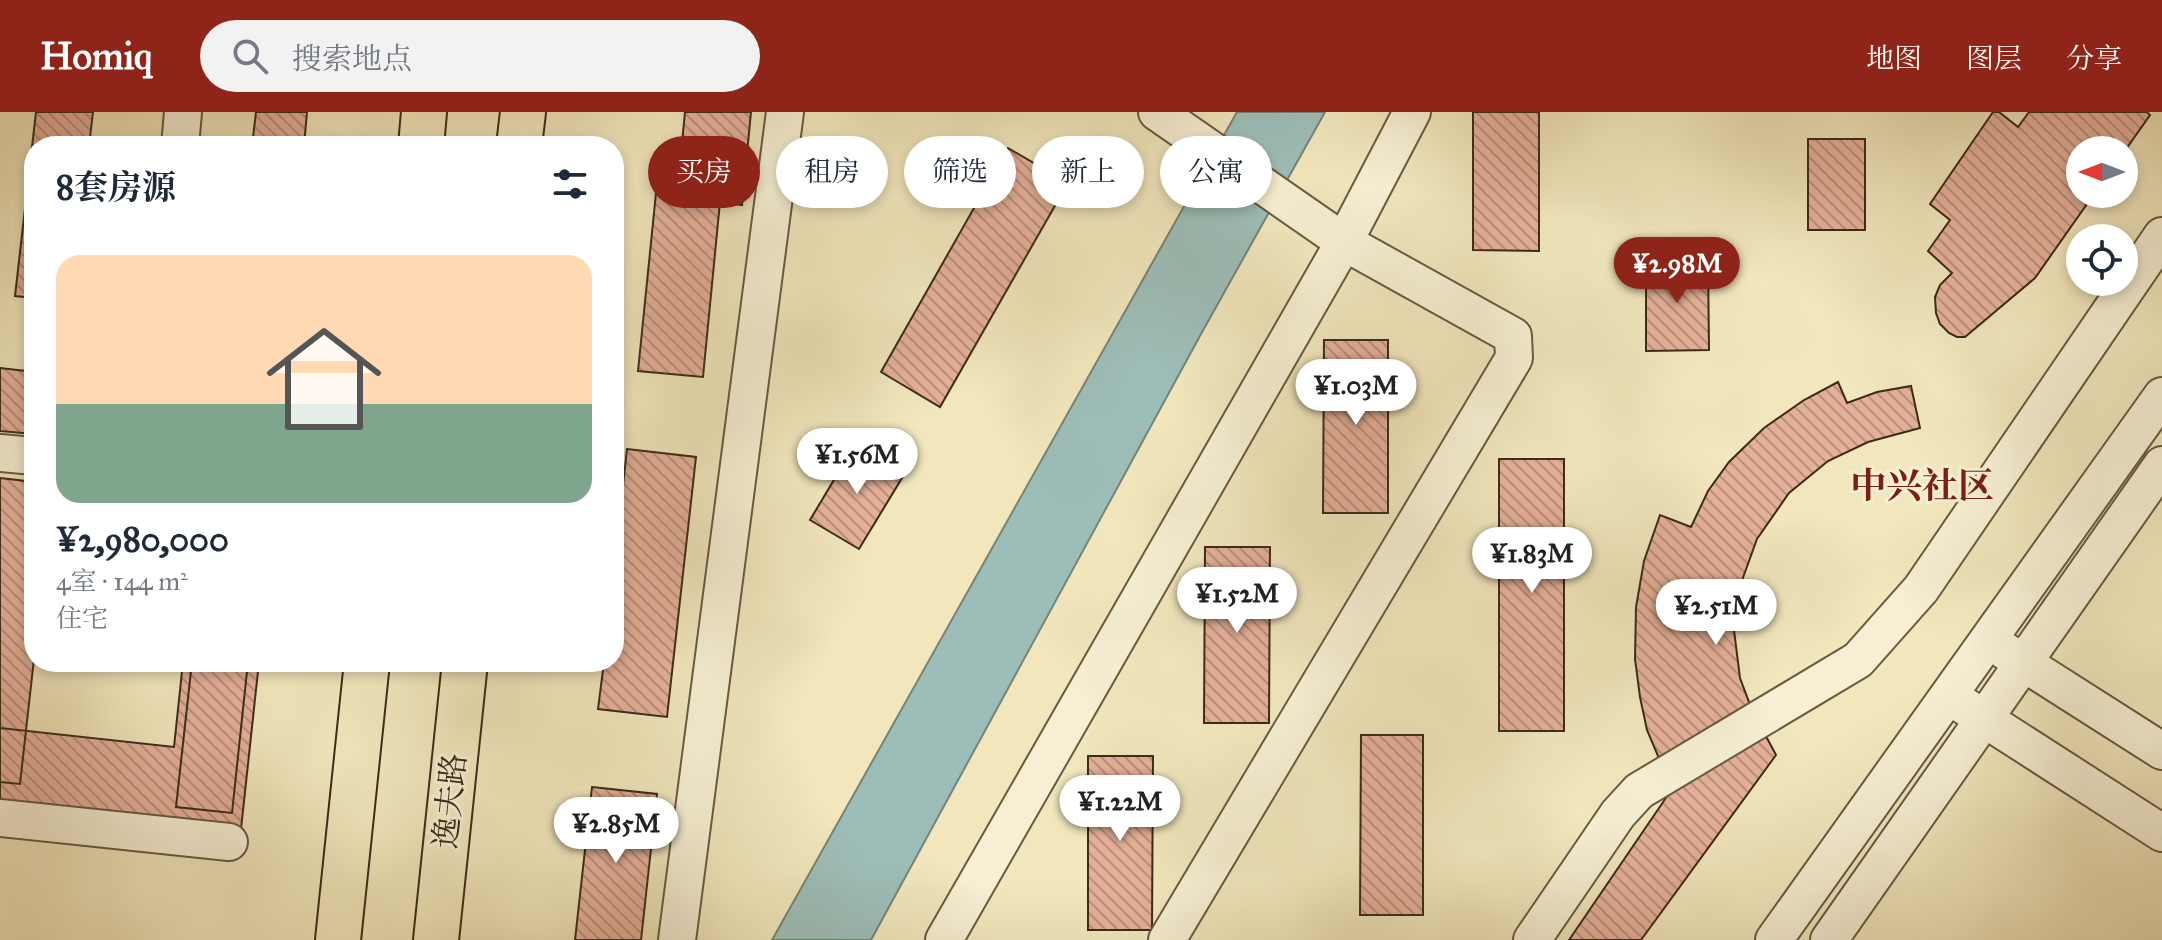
<!DOCTYPE html>
<html lang="zh">
<head>
<meta charset="utf-8">
<style>
	body { margin:0; font-family:"IM FELL Great Primer","Noto Serif SC",serif; background:#f2f2f3; color:#1f2937; height:100vh; display:flex; flex-direction:column; font-size:30px; white-space:nowrap }
	* { box-sizing:border-box; margin:0 }
	p { font-size:26px; color:#747a83 }
	.icon { flex:none; width:44px; height:44px; fill:none; stroke:currentColor; stroke-width:2; stroke-linecap:round; stroke-linejoin:round }
	.map { position:relative; flex:1; overflow:hidden }
	.details { position:absolute; left:24px; top:24px; width:600px; height:536px; display:flex; flex-direction:column; background:#fff; border-radius:32px; box-shadow:0 4px 12px #0003 }
	.details>* { flex:none }
	.hud { position:absolute; left:648px; top:24px; width:760px; height:72px; display:flex; gap:16px }
	.needle { width:52px; rotate:270deg }
	.controls { position:absolute; left:2066px; top:24px; display:grid; gap:16px }
	.controls a { display:grid; place-items:center; width:72px; height:72px; border-radius:50%; background:#fff; box-shadow:0 4px 12px #0003; font-size:40px }
	.price { position:absolute; translate:-50% -68px; padding:0 18px; border-radius:28px; background:#fff; color:#222; font-size:26px; line-height:52px; filter:drop-shadow(0 2px 4px #0008) }
	.price::after { content:''; position:absolute; left:50%; top:48px; width:24px; height:18px; margin-left:-12px; background:inherit; clip-path:polygon(0 0,100% 0,50% 100%) }
	.price.active { background:#8f2418; color:#fff }
	ul { padding:0; list-style:none }
	li { display:grid; align-content:center; gap:16px; height:424px; padding:0 32px }
	li span { display:grid; place-items:center; height:248px; border-radius:24px; color:#555 }
	li>.icon { margin-inline-start:auto }
	span .icon { width:144px; height:144px; fill:#fffc; stroke-width:1 }
	li b { font-size:34px }
	h2 { display:flex; justify-content:space-between; align-items:center; height:96px; padding:0 32px; font-size:34px }
	.tag { padding:0 28px; border-radius:36px; background:#fff; box-shadow:0 4px 12px #0003; font-size:28px; line-height:72px }
	.tag.active { background:#8f2418; color:#fff }
	header { display:flex; align-items:center; gap:48px; box-sizing:border-box; height:112px; padding:0 40px; background:#8f2418; color:#fff }
	header strong { font-size:38px }
	nav { display:flex; gap:44px; margin-inline-start:auto; font-size:28px }
	.search { width:560px; height:72px; background:#f2f2f3; display:flex; align-items:center; gap:20px; box-sizing:border-box; padding:0 28px; border-radius:44px; color:#747a83; font-size:30px }
	.map>svg:first-child { display:block }
	.water { fill:#9dbeb8; stroke:#768378; stroke-width:2 }
	.building { fill:url(#building-back-hatch); stroke:#3b2b18; stroke-width:2 }
	.lines { fill:none; stroke-linecap:round; stroke-linejoin:round }
	.minor-casing { stroke:#685a41; stroke-width:40 }
	.major-casing { stroke:#3b2b18; stroke-width:48 }
	.minor { stroke:#f6efd3; stroke-width:36 }
	.major { stroke:#f1e6bc; stroke-width:44 }
	.labels { text-anchor:middle; dominant-baseline:central; stroke-width:6; stroke-linejoin:round; paint-order:stroke }
	.street-label { font-size:32px; fill:#3b2b18; stroke:#f6efd3 }
	.quarter-label { font-size:36px; font-weight:bold; fill:#7a1f14; stroke:#f6efd3 }
</style>
</head>
<body>
<header>
<strong>Homiq</strong>
<div class="search"><svg class="icon" aria-label="search" viewBox="0 0 24 24"><circle cx="10" cy="10" r="6"/><path d="M15 15l6 6"/></svg>搜索地点</div>
<nav><a>地图</a><a>图层</a><a>分享</a></nav>
</header>
<div class="map">
<svg width="2162" height="828" viewBox="0 0 2162 828">
	<defs>
		<pattern id="building-back-hatch" width="6" height="6" patternUnits="userSpaceOnUse" patternTransform="scale(2)"><rect width="6" height="6" fill="#e4b099"/><path d="M-1 5l2 2M0 0l6 6M5-1l2 2" fill="none" stroke="#ba8f7c"/></pattern>
	</defs>
	<rect width="100%" height="100%" fill="#f1e6bc"/>
	<filter id="stains"><feTurbulence type="fractalNoise" baseFrequency=".0025" numOctaves="4"/><feColorMatrix values="0 0 0 0 .2 0 0 0 0 .09 0 0 0 0 .02 0 0 0 .5 -.17"/></filter>
	<radialGradient id="worn" r=".72"><stop offset=".6" stop-color="#630" stop-opacity="0"/><stop offset="1" stop-color="#630" stop-opacity=".3"/></radialGradient>
	<path class="water" d="M1237,0H1325L1201,222L871,828H772Z"/>
	<path class="building" d="M36,0H93L89,34H34V186L15,184Z
		M256,0H307L304,34H252Z
		M685,0H751L742,93L720,90L703,265L638,259L656,81L677,83Z
		M1473,0H1539V139L1473,138Z
		M1993,0H1999L2018,15L2029,0H2147L2150,3L2124,40V38H2080V82H2094L2035,166L1965,225H1957L1949,221L1940,212L1936,201L1935,185L1940,173L1952,161L1928,139L1950,108L1930,92Z
		M1808,27H1865V118H1808Z
		M1008,36L1068,71L940,295L881,260Z
		M1646,147H1708L1709,238L1646,239Z
		M1324,228H1388V401H1323Z
		M0,256L34,260V322L0,319Z
		M1838,270L1847,291L1877,280L1911,274L1920,316L1868,330L1828,349L1789,381L1757,427L1740,474L1734,518L1740,566L1752,598L1776,643L1641,828H1569L1672,677L1647,618L1640,585L1635,547L1636,495L1644,449L1660,403L1691,415L1708,379L1729,350L1764,316L1804,288Z
		M856,331L905,361L859,437L810,408Z
		M627,337L696,345L667,605L598,597L604,550H614V457Z
		M1499,347H1564V619H1499Z
		M0,366L34,370V547L20,672L0,670Z
		M1205,435H1270L1269,611H1204Z
		M183,550H259L241,717L0,691V616L174,635Z
		M192,550H248L232,701L176,695Z
		M1361,623H1423V803H1360Z
		M1088,644H1153L1152,818H1088Z
		M592,675L657,682L641,828H575Z"/>
	<g class="lines">
		<defs>
			<path id="minor" d="M1157,0L1344,130L1513,224L1514,246L1167,828
				M180,34L183,0
				M0,341L34,344
				M2005,539L2162,639
				M1963,593L2162,721
				M0,706L229,730
				M677,828L785,0
				M944,828L1344,130L1412,0
				M1532,828L1618,702L1639,679L1858,548L1921,477L2162,124
				M1774,828L2162,284
				M1829,828L2162,353"/>
			<path id="major" d="M421,34L424,0
				M519,34L523,0
				M338,828L367,550
				M436,828L465,550"/>
		</defs>
		<use href="#minor" class="minor-casing"/>
		<use href="#major" class="major-casing"/>
		<use href="#minor" class="minor"/>
		<use href="#major" class="major"/>
	</g>
	<g class="labels">
		<g class="street-label">
			<text transform="translate(450 689) rotate(-84)">逸夫路</text>
		</g>
		<g class="quarter-label">
			<text x="1922" y="374">中兴社区</text>
		</g>
	</g>
	<rect width="100%" height="100%" filter="url(#stains)"/>
	<rect width="100%" height="100%" fill="url(#worn)"/>
</svg>
<div class="controls">
<a><svg class="needle" viewBox="-14 -14 28 28"><path d="M0-13l5 13h-10z" fill="#e53935"/><path d="M0 13l5-13h-10z" fill="#747a83"/></svg></a>
<a><svg class="icon" aria-label="locate" viewBox="0 0 24 24"><circle cx="12" cy="12" r="6"/><path d="M12 2v4M12 18v4M2 12h4M18 12h4"/></svg></a>
</div>
<b class="price active" style="left:1677px;top:193px">¥2.98M</b>
<b class="price" style="left:1356px;top:315px">¥1.03M</b>
<b class="price" style="left:857px;top:384px">¥1.56M</b>
<b class="price" style="left:1532px;top:483px">¥1.83M</b>
<b class="price" style="left:1237px;top:523px">¥1.52M</b>
<b class="price" style="left:1716px;top:535px">¥2.51M</b>
<b class="price" style="left:1120px;top:731px">¥1.22M</b>
<b class="price" style="left:616px;top:753px">¥2.85M</b>
<div class="hud">
<a class="tag active">买房</a>
<a class="tag">租房</a>
<a class="tag">筛选</a>
<a class="tag">新上</a>
<a class="tag">公寓</a>
</div>
<section class="details">
<h2>8套房源<svg class="icon" aria-label="filters" viewBox="0 0 24 24"><path d="M4 7h16M4 17h16"/><circle cx="9" cy="7" r="2"/><circle cx="15" cy="17" r="2"/></svg></h2>
<ul>
<li><span style="background:linear-gradient(#ffd9b3 60%,#7fa58c 0)"><svg class="icon" aria-label="home" viewBox="0 0 24 24"><path d="M3 11l9-7 9 7M6 9v11h12V9"/></svg></span><div><b>¥2,980,000</b><p>4室 · 144 m²</p><p>住宅</p></div></li>
</ul>
</section>
</div>
</body>
</html>
